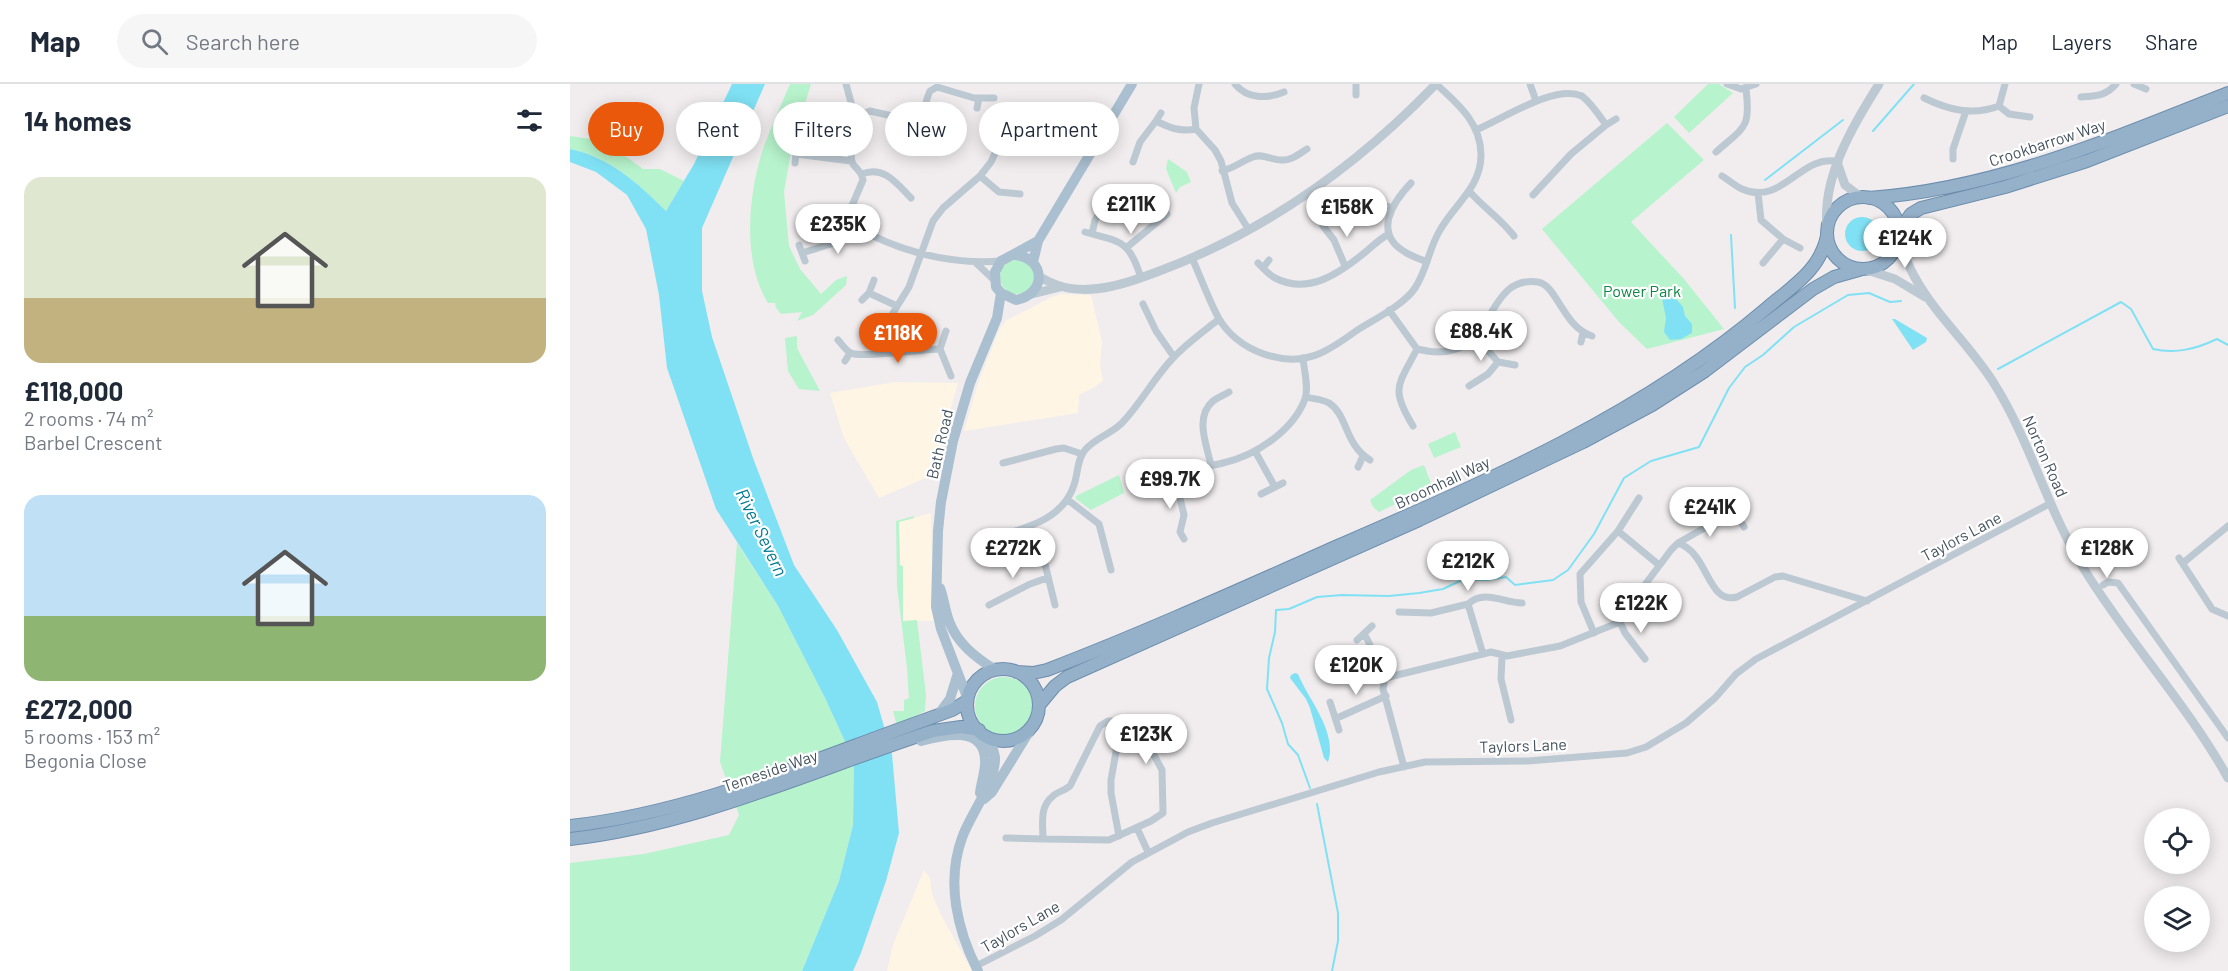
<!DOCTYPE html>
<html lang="en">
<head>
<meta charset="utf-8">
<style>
	body { margin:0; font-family:Barlow,sans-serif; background:#f6f6f7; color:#1f2937; height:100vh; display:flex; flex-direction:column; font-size:22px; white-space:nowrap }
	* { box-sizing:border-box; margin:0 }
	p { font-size:20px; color:#747a83 }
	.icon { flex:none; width:33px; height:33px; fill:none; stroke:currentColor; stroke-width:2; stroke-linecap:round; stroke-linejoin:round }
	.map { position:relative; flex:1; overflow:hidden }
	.side { display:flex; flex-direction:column; background:#fff; width:570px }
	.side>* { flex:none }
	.hud { position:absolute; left:18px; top:18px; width:570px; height:54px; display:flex; gap:12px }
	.controls { position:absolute; left:1574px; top:724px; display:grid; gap:12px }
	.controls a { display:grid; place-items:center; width:66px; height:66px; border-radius:50%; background:#fff; box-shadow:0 3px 15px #0003; font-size:30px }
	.price { position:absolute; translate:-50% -51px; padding:0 14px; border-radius:21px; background:#fff; color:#222; font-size:20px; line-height:39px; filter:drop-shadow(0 2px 3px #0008) }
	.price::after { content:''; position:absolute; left:50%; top:36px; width:18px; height:14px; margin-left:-9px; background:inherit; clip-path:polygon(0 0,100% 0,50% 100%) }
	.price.selected { background:#ea580c; color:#fff }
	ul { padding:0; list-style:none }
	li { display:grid; align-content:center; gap:12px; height:318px; padding:0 24px }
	li span { display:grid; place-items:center; height:186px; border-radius:18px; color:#555 }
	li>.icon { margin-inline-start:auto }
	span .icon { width:108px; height:108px; fill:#fffc; stroke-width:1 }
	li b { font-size:26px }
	h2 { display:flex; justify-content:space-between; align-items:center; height:72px; padding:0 24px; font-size:26px }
	.pill { padding:0 21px; border-radius:27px; background:#fff; box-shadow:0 3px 15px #0003; font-size:21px; line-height:54px }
	.pill.selected { background:#ea580c; color:#fff }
	header { display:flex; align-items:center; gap:36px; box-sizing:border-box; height:84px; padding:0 30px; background:#fff; border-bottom:2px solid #e0e1e3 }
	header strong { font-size:28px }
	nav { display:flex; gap:33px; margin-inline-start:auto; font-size:21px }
	.search { width:420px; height:54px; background:#f6f6f7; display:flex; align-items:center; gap:15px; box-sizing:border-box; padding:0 21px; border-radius:33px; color:#747a83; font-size:22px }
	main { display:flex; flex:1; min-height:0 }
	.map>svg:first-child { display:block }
	.commercial { fill:#fef5e5 }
	.green { fill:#b7f3cc }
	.water { fill:#80e1f4 }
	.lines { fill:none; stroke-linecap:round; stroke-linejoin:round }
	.stream { stroke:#80e1f4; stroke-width:2 }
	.trunk-casing { stroke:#6c8eae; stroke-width:14 }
	.minor { stroke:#bdc9d2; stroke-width:7 }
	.tertiary { stroke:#bdc9d2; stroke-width:9 }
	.primary { stroke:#aabfd0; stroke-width:10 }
	.trunk { stroke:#95b1c9; stroke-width:12 }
	.labels { text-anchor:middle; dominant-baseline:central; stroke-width:4.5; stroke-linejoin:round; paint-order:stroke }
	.street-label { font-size:16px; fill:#44525d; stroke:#fff }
	.park-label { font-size:16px; fill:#0e8645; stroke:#fff }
	.water-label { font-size:18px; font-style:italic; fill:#037b93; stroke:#fff }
</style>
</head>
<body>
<header>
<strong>Map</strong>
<div class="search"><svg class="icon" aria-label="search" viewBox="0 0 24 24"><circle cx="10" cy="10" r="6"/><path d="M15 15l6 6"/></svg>Search here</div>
<nav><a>Map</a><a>Layers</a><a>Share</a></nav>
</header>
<main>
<section class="side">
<h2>14 homes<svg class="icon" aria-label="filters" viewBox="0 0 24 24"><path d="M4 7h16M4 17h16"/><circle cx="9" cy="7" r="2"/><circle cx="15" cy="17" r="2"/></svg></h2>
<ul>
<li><span style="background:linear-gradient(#dfe7d0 65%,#c2b280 0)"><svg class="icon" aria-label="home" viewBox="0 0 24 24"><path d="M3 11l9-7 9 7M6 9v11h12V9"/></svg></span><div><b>£118,000</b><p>2 rooms · 74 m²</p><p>Barbel Crescent</p></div></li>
<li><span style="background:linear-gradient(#bfe0f5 65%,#8fb573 0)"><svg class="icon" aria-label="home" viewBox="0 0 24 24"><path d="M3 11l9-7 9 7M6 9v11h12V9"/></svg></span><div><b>£272,000</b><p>5 rooms · 153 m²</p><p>Begonia Close</p></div></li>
</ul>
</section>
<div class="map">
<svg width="1658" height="887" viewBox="0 0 1658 887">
	<rect width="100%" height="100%" fill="#f1edee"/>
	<path class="commercial" d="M492,210L521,211L532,258L530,281L533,297L523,304L509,311L508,329L394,347L408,300L430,244L437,236L482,213Z
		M325,298L388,299L375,344L367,389L309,414L274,354L260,309Z
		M361,429L362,479L367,537H333V482H330L329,438Z
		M354,786L360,794L362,810L370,829L402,887H317L323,861Z"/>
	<path class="green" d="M220,0H241L222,63L214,108L219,162L230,185L251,210L266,196L277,192L276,201L243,231L227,237L232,228L211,230L206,224L205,219H198C172,177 178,111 193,65C201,43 211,21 220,0Z
		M1138,0H1149L1163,9L1119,49L1104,33Z
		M1097,39L1134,76L1061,138L1114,195L1154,245L1077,265L1049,238L972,145Z
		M0,52L22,55L58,74L73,85H90L114,97L96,127C68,99 39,73 0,65Z
		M598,75L617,88L621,98L610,103L606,109L596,85Z
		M430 193a17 17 0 1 1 34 0a17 17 0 1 1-34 0Z
		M227,252V264L250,307L229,305L218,287L215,254Z
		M885,348L891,363L864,374L858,360Z
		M854,381L862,402L809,428L803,423L800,416L841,386Z
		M549,391L554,409L521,426L506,415V412Z
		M344,432V434L329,438L330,481L333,482V537L347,536L356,611L355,627L327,642L323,627H334V616L339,614L337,584L327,502L326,437Z
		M167,459L208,522L255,614L284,677L283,741L269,797L232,887H0V779L74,770L159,751L169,731L150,678Z
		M405 622a29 29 0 1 1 58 0a29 29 0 1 1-58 0Z"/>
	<path class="water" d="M162,0H195L132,144V207L142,253L183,374L224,481L267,546L307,618L322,670L329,749L316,797L291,869L283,887H232L269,797L283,741L284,677L255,614L208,522L146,425L97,284L89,211L76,145L57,111L26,88L0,78V65C39,73 68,99 96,127L124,80Z
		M1275 150a17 17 0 1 1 34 0a17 17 0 1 1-34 0Z
		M1100,208L1113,223L1115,232L1122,240V249L1111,255L1100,256L1094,248L1096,234L1092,214Z
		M1322,235H1325L1357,254L1356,258L1343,266Z
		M725,589L728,590C738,615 768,648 758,678L754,674L740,624L736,615L720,594L721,591Z"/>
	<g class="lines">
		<path class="stream" d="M1303,47L1344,0
			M1195,96L1273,36
			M1161,151L1165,224
			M1428,285L1551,218L1561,225L1583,265C1606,270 1626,265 1647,255L1658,261
			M740,704L728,671L718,660L712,639L697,605L699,574L705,548L706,526L719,525L747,513L772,511L819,512L849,509L873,505L892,496H917L936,493L945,501L983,496L998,486L1024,450L1054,394L1081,377L1129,363L1159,304L1175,283L1193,271L1224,243L1278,211L1299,209L1320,218L1331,217
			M747,720L768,829V857L762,887"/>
		<defs>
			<path id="trunk" d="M1257 149a36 36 0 1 1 72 0a36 36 0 1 1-72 0Z
				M1299,114C1425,105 1542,55 1658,9
				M1330,146L1341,130L1351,124L1435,103L1517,77L1658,22
				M397 621a36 36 0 1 1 72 0a36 36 0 1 1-72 0Z
				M447,588L463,589L477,586C576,548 673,504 770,461C920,396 1073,330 1198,223C1223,202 1250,186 1257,152
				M470,620L485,602L497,593L849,436L1013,358L1082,321L1135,287L1243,205L1264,193L1289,186
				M0,742C122,729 237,678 352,637L382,626L397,617
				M0,755C126,741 243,686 363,647L391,643L409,646"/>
		</defs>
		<use href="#trunk" class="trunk-casing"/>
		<path class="minor" d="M276,0L282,22L289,31
			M629,0L624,24L626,45L645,66L651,77L662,119L679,146
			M665,0C677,15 697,15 714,8
			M960,0L965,14
			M1157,0L1171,5L1186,0
			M1564,0L1576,5
			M786,11V0
			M1511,13C1526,12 1536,12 1546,0
			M424,14H404L367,3L360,7C354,19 356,35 340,36L300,27L289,31C285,40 278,71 283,80C287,86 292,88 293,96L278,131L281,140C326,167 379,181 431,177
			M1354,14C1379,26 1402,32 1429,22L1435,0
			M1429,22L1439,30L1460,33
			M407,24L409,14
			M346,35L356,53L373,67
			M586,37L591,29
			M1036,41L1046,35
			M437,45C464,55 481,57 503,37
			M906,46C933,35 984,0 1012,12C1022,20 1029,31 1036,41L1001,70L963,111
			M1146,68C1174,43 1181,45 1176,5
			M226,70L281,77
			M1383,75V65L1396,27
			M563,78L570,58L586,37C600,44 610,48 626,45
			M225,79L227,60
			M652,87C664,84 672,77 683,73C693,69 701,76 711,76C721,77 729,70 737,65
			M292,90C314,81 327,100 341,114
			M410,92L429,108L450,110
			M1152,92C1159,96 1165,102 1172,105C1213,123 1231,68 1269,78
			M841,99C822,119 803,149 835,168C841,172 850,175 857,178
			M900,108C914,124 931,135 944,152
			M1188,109L1191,136L1213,155L1230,164
			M812,120L821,124
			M753,142L764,156L775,182
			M515,148C550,158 559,155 571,194
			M522,150L525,136L537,117
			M229,161L235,177
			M556,164L597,130
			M232,169L267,158L281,140
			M622,174C631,194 638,214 648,233C667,267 715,285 751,269C764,263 775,255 786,247C803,236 834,221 845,204C857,186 859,164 870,146C885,120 911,103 911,71C911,39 888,20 866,0
			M406,179L424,196
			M688,179C693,184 699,191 705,194C738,211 768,190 793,170C802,163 809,155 819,150
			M1193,179L1213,155
			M693,184L699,176
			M304,196L299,209L327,222
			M292,216L299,209
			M573,220L586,247L604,273
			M819,226L847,265C930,286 909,190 968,198C987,201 993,243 1022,252
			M268,256C272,260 276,267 281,269C291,274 354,265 370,265L376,247
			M1011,258L1013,249
			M370,265L381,292
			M317,268L319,242L323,229L339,203L363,137L373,124L410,92L421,78L442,32
			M275,277L280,269
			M928,278L945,281
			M899,302L918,290L928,278L906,253
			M736,313C743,315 752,315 759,319C778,331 774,360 800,376
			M843,342C820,304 828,302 847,265
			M685,367L705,403
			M433,379L486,365L494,364L512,370
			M641,381C637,362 624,333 643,317C647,314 654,311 659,308
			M788,383L793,372
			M604,388L614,431L610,448L614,455
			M581,395C604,385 629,385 653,379C685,372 723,347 735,315C739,304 734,286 733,274
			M691,410L713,399
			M1069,414L1048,447L1089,481
			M498,416L529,440L541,486
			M460,442L475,480L485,521
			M419,455C451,445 492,438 504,401C508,390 507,375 515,366C525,354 541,350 552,339C571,319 584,294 603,274C617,259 634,247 649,235
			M1108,459L1159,430L1169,434L1174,443
			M1609,474L1642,525L1658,532
			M1613,479L1658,442
			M1533,501L1538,498L1548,499L1658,654
			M898,520C915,505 933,519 952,519
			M419,521L460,500L477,494
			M829,528L861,529L898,520L913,570
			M1050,538L1053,530L1101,466L1108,459C1139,469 1137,521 1167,513L1205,493L1213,492L1297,517
			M1050,538L1055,549L1075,575
			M1024,549L1011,518L1010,490L1048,447
			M794,550C804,564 805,581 814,595
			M787,556L802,542
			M932,572L931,595L941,636
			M760,618L769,646
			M767,634L816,612
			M538,637H560L567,639L592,686L593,729L581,737L539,756L473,755C473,740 469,723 483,712C487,708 494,707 500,702L530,642Z
			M547,637V662L541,696V709L549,752
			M834,683L813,605L815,594L921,568L937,572L990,562L1050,538
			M567,744L578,768
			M436,754L473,755
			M406,882L465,852L491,836L562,778L618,748L642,739L809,688L855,678L958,677L1057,669L1076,663L1116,639L1145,614L1166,590L1186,575L1481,419"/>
		<path class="tertiary" d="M1268,81L1275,101L1291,113
			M1257,143C1252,93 1283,41 1309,0
			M1330,149C1333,161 1334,173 1340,184C1361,228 1400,260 1425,301C1461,359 1478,427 1514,485C1558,557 1617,620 1658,694
			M1297,186L1325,195L1355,213
			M469,193C476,196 483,200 490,202C523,212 561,198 592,186C698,146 788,81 866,0
			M462,210L490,203"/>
		<path class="primary" d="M445,171C476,174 477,210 446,216L431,209L426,203L425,188L431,177L468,157
			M463,178L468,157L562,0
			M370,504C374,515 375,526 379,537C387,559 405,573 424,585
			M397,613L371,545L366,523L368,447L371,418L383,357L400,299L427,234L431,209
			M368,631L380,615L388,589
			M351,657C373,651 414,641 415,676C416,687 411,698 410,709
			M414,715L422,708L462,643
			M408,887C387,846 376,798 392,754C400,730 426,699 425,673C424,667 421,661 420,655"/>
		<use href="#trunk" class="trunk"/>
	</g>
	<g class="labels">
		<g class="street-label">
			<text transform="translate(1477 58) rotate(-18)">Crookbarrow Way</text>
			<text transform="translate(369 360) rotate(-77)">Bath Road</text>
			<text transform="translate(1476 372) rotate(66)">Norton Road</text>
			<text transform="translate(872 398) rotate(-25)">Broomhall Way</text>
			<text transform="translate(1391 452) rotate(-28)">Taylors Lane</text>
			<text transform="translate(953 661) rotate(-2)">Taylors Lane</text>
			<text transform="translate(200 686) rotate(-19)">Temeside Way</text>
			<text transform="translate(450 842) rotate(-30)">Taylors Lane</text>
		</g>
		<g class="park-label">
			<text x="1072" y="206">Power Park</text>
		</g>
		<g class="water-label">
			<text transform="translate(192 448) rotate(64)">River Severn</text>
		</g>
	</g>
</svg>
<div class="controls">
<a><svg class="icon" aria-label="locate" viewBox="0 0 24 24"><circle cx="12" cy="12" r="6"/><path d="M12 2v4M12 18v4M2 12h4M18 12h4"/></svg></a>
<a><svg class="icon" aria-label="layers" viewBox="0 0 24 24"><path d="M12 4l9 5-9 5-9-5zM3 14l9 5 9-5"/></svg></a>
</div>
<b class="price" style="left:561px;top:151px">£211K</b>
<b class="price" style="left:777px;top:154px">£158K</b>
<b class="price" style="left:268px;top:171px">£235K</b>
<b class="price" style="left:1335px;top:185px">£124K</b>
<b class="price" style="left:911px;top:278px">£88.4K</b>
<b class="price selected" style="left:328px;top:280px">£118K</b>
<b class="price" style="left:600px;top:426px">£99.7K</b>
<b class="price" style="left:1140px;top:454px">£241K</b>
<b class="price" style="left:443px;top:495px">£272K</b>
<b class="price" style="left:1537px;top:495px">£128K</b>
<b class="price" style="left:898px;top:508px">£212K</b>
<b class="price" style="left:1071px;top:550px">£122K</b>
<b class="price" style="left:786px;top:612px">£120K</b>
<b class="price" style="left:576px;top:681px">£123K</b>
<div class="hud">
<a class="pill selected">Buy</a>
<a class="pill">Rent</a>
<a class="pill">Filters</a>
<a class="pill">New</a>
<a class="pill">Apartment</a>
</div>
</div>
</main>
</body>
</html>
